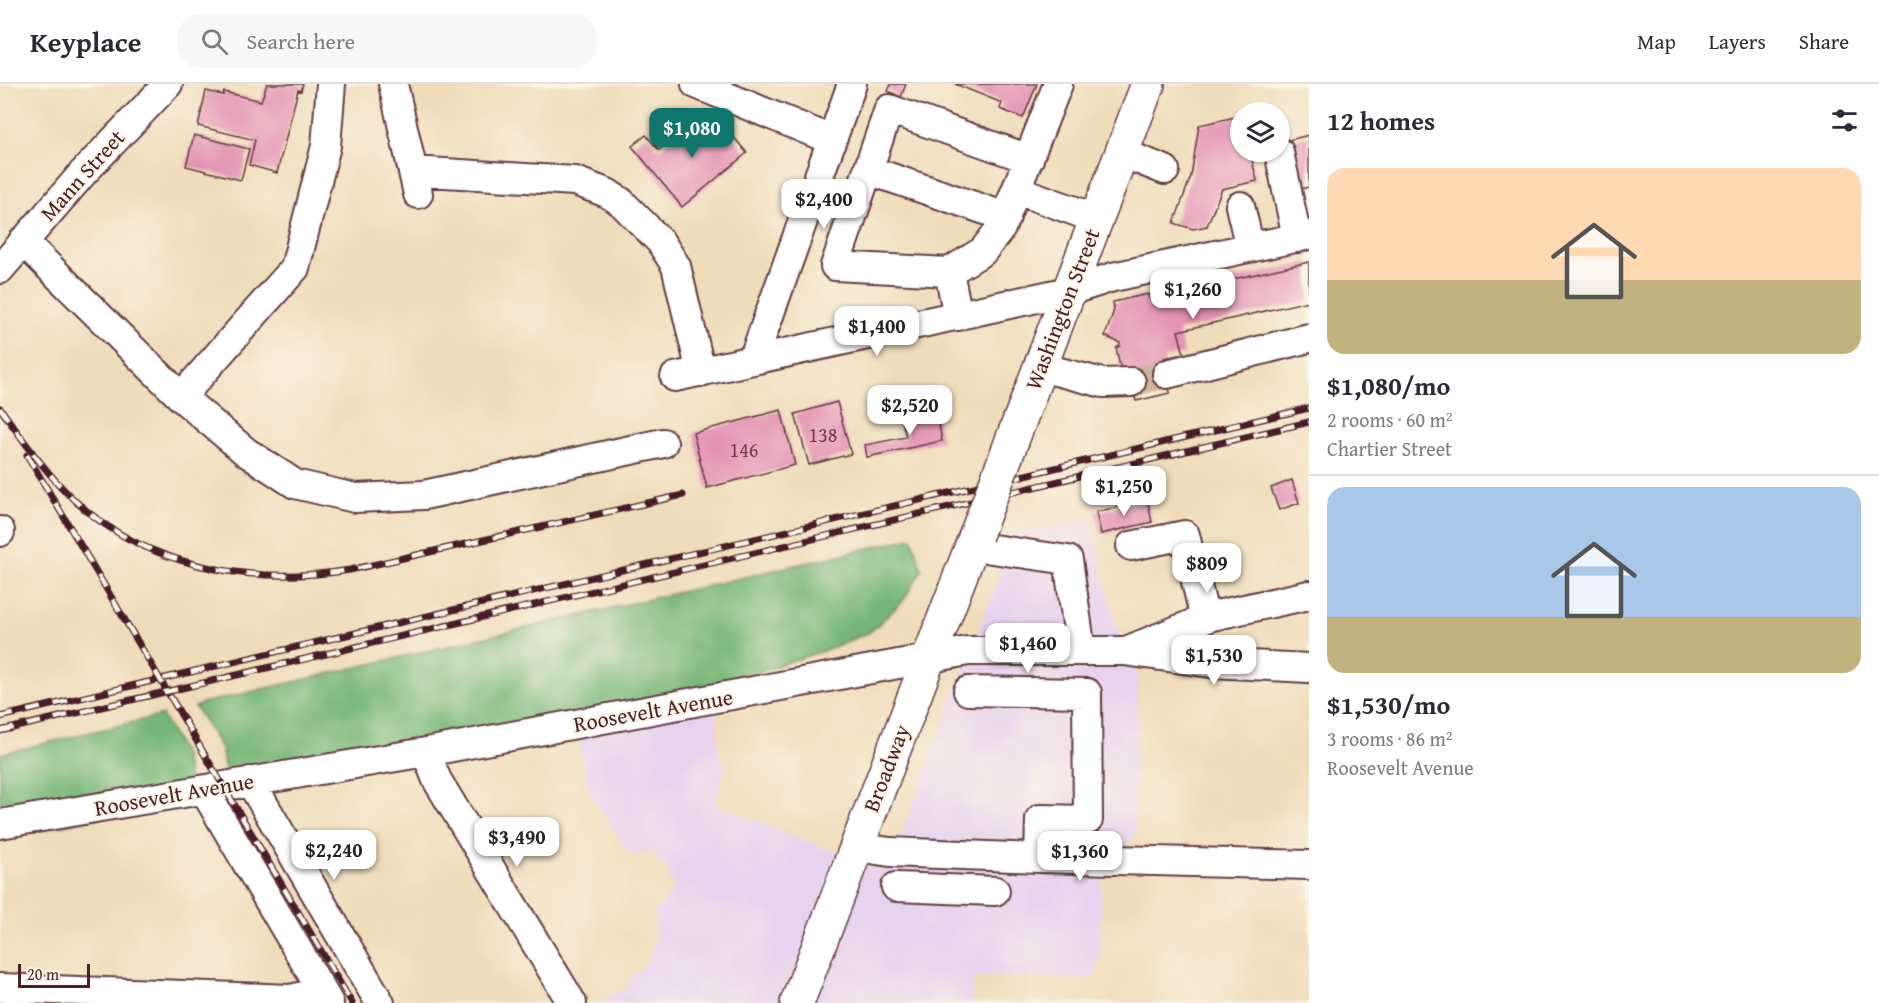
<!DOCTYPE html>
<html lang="en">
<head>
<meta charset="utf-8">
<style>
	body { margin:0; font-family:"Gentium Book Plus",serif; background:#f7f7f7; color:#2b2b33; height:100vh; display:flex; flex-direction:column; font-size:22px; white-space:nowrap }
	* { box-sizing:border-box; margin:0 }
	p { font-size:20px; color:#7c7c81 }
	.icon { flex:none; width:33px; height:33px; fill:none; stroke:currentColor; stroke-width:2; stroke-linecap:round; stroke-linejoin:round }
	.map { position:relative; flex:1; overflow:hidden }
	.side { display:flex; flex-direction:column; background:#fff; width:570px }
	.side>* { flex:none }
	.buttons { position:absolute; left:1230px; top:18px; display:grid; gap:12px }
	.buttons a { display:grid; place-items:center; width:60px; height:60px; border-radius:50%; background:#fff; box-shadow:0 2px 4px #0004; font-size:30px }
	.scale { position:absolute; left:18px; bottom:15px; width:72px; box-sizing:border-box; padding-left:6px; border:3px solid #4a1f2b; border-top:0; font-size:16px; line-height:21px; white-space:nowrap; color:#4a1f2b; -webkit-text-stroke:4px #fcf5e5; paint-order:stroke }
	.price { position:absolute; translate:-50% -51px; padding:0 14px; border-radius:12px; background:#fff; color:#222; font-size:20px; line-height:39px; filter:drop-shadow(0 2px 3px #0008) }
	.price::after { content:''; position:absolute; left:50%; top:36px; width:18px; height:14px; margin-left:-9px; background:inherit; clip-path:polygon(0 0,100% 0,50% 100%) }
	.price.current { background:#0f766e; color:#fff }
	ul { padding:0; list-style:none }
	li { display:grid; align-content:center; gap:12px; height:318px; padding:0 18px }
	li+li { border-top:2px solid #e1e1e2 }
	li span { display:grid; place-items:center; height:186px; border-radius:18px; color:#555 }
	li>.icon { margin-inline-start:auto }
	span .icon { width:108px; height:108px; fill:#fffc; stroke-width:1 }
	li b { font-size:26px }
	h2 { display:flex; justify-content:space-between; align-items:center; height:72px; padding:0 18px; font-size:26px }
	header { display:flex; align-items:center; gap:36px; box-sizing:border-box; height:84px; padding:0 30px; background:#fff; border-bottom:2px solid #e1e1e2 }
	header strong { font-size:28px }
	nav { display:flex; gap:33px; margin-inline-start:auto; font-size:21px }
	.search { width:420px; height:54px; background:#f7f7f7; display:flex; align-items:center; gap:15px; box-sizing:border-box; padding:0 21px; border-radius:24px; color:#7c7c81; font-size:22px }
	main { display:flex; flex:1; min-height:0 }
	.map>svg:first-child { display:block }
	.built { fill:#e7d2ef }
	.forest { fill:#76b677; stroke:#606a51; stroke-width:1.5 }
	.building { fill:#e390b2 }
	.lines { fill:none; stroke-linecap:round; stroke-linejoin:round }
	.minor-tunnel { stroke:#ceb69d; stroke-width:28; stroke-dasharray:28 14; stroke-linecap:butt }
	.minor-casing { stroke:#633b40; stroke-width:32 }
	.major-casing { stroke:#633b40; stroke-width:36 }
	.minor { stroke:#fff; stroke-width:28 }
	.major { stroke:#fff; stroke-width:33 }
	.rail-casing { stroke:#4a1f2b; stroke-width:7 }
	.rail { stroke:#fcf5e5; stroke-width:4.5; stroke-dasharray:14; stroke-linecap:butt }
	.major-bridge-casing { stroke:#633b40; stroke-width:36; stroke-linecap:butt }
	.major-bridge { stroke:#fff; stroke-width:33 }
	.labels { text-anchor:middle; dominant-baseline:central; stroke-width:4.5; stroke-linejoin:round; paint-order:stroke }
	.number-label { font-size:20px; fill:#703b4d }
	.street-label { font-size:22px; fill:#4a1f2b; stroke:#fcf5e5 }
</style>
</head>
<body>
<header>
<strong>Keyplace</strong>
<div class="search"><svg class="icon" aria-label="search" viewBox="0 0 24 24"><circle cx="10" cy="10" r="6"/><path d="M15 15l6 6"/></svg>Search here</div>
<nav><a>Map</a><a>Layers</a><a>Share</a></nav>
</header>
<main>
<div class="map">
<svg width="1309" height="919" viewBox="0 0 1309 919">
	<rect width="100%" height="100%" fill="#fcf5e5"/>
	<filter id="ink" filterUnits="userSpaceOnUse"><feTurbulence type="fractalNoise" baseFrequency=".0167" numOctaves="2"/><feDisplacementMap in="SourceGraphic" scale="12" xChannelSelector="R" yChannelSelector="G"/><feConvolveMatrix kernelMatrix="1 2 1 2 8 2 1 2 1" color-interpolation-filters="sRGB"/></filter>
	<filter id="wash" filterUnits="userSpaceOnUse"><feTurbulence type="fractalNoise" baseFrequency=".008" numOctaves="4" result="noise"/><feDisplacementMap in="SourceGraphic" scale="24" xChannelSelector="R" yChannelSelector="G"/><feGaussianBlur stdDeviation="1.35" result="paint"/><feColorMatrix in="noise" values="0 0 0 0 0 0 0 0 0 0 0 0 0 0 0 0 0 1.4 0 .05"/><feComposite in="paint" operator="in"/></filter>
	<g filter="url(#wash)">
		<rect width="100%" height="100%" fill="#efdcba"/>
		<path class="built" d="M1090,435L1114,535L1138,593L1134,753L1102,787L1100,872L1094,895L974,892L972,919H596L627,903L633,890L647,880L655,859L654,828L667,815L673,801L667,785L657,775L654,766L632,771L609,740L588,705L577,647L715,620L719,672L725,681L715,721L887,788L1015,450Z"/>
		<path class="forest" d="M912,454L922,486L903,517L870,548L826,566L577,647L228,703L221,664L195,623L203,619Z
			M162,631L184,671L193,714L0,754V670Z"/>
		<g id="blocks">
			<path class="building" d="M267,0H303L301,7L298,6L277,89L249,81L255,56L198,42L206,7L223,11L224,8L261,17Z
				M891,0H906L901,13L888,7Z
				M955,0H1037L1023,34L1000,25L1002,19Z
				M716,32L747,69L682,123L632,62L646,51L659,66L688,42L694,50Z
				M1240,32V68H1250L1257,97L1222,105L1207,142L1193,145L1174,139L1191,92L1199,41Z
				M194,51L249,65L241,96L186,82Z
				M1309,51V103L1301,105L1289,56Z
				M1309,178V217L1178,247L1184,270L1164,274L1170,309L1136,317L1128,290L1122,291L1116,264L1120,262V259L1105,252L1114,226L1113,218L1148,210L1149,214Z
				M837,318L851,370L809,381L795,330Z
				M781,326L795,381L707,404L693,349Z
				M937,330L942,357L867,373L865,361L906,353L902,337Z
				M1292,396L1299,419L1279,426L1271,404Z
				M1147,416L1152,438L1101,450L1096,428Z"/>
		</g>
	</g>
	<g filter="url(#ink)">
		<use href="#blocks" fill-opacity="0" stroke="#633b40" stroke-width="1.5"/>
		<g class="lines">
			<path class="minor-tunnel" d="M1131,298L1167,290"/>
			<defs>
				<path id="minor" d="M393,0L418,110
					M696,0L832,56
					M1279,68L1297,154
					M1122,69L1165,86
					M868,86L1006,133
					M413,87L575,97L607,109L621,118L660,157L676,182L701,288
					M1017,106L1097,135
					M1240,122L1250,164
					M23,157L181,313L246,368L295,400L355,414L424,411L663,359
					M0,185L83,89L168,0
					M949,188L835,182L889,25L1029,75
					M958,232L949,188L983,167L1001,144L1058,0
					M753,276L852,0
					M1040,283L1103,299L1131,298
					M1167,290L1309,254
					M675,293L1069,207L1113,193L1309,151
					M181,313L295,184L326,62L331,0
					M0,447V448
					M972,462L1068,476L1081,567
					M1131,462L1185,451L1205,535
					M1126,567L1212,532L1309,511
					M968,607L1087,609L1088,736L1040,735L1039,774
					M426,668L437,696L572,919
					M250,697L380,919
					M204,706L329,919
					M0,740L426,668L968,567H1124L1211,579L1309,584
					M856,763L890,768L1039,774L1309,781
					M896,803L995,807
					M0,904L291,915L322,907"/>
				<path id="major" d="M1013,354L1148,0
					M797,919L976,451"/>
			</defs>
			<use href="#minor" class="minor-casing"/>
			<use href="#major" class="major-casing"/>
			<use href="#minor" class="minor"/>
			<use href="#major" class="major"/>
			<defs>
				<path id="rail" d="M0,324C20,352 41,382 65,407C139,483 250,502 350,486L683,411
					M27,371L352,919
					M0,633L1309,324
					M0,647L1309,338"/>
			</defs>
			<use href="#rail" class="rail-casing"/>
			<use href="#rail" class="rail"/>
			<defs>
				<path id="major-bridge" d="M976,451L1013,354"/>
			</defs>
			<use href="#major-bridge" class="major-bridge-casing"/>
			<use href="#major-bridge" class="major-bridge"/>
		</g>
	</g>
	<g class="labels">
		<g class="number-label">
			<text x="823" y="350">138</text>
			<text x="744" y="365">146</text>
		</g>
		<g class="street-label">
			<text transform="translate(82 91) rotate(-48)">Mann Street</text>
			<text transform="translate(1062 225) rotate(-69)">Washington Street</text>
			<text transform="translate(653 626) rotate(-10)">Roosevelt Avenue</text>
			<text transform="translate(886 684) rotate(-69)">Broadway</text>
			<text transform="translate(174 710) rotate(-10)">Roosevelt Avenue</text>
		</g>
	</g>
</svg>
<div class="buttons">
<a><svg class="icon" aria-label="layers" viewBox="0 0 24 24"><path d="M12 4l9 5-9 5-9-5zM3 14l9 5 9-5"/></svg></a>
</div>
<div class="scale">20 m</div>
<b class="price current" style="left:692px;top:75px">$1,080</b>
<b class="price" style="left:824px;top:146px">$2,400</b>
<b class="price" style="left:1193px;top:236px">$1,260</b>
<b class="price" style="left:877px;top:273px">$1,400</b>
<b class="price" style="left:910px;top:352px">$2,520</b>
<b class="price" style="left:1124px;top:433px">$1,250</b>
<b class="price" style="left:1207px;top:510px">$809</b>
<b class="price" style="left:1028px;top:590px">$1,460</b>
<b class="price" style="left:1214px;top:602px">$1,530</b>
<b class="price" style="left:517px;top:784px">$3,490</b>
<b class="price" style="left:334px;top:797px">$2,240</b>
<b class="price" style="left:1080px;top:798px">$1,360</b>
</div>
<section class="side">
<h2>12 homes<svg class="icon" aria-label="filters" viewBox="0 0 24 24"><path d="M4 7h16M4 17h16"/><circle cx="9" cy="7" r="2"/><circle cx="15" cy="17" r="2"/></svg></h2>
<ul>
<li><span style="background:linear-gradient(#ffd9b3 60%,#c2b280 0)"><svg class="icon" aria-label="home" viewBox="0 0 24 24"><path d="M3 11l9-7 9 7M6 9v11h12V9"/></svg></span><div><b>$1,080/mo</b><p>2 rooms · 60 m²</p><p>Chartier Street</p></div></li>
<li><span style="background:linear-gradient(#a9c7e8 70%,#c2b280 0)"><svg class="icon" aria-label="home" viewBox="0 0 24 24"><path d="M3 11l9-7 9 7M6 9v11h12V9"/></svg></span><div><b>$1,530/mo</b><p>3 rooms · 86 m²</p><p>Roosevelt Avenue</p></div></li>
</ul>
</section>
</main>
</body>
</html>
